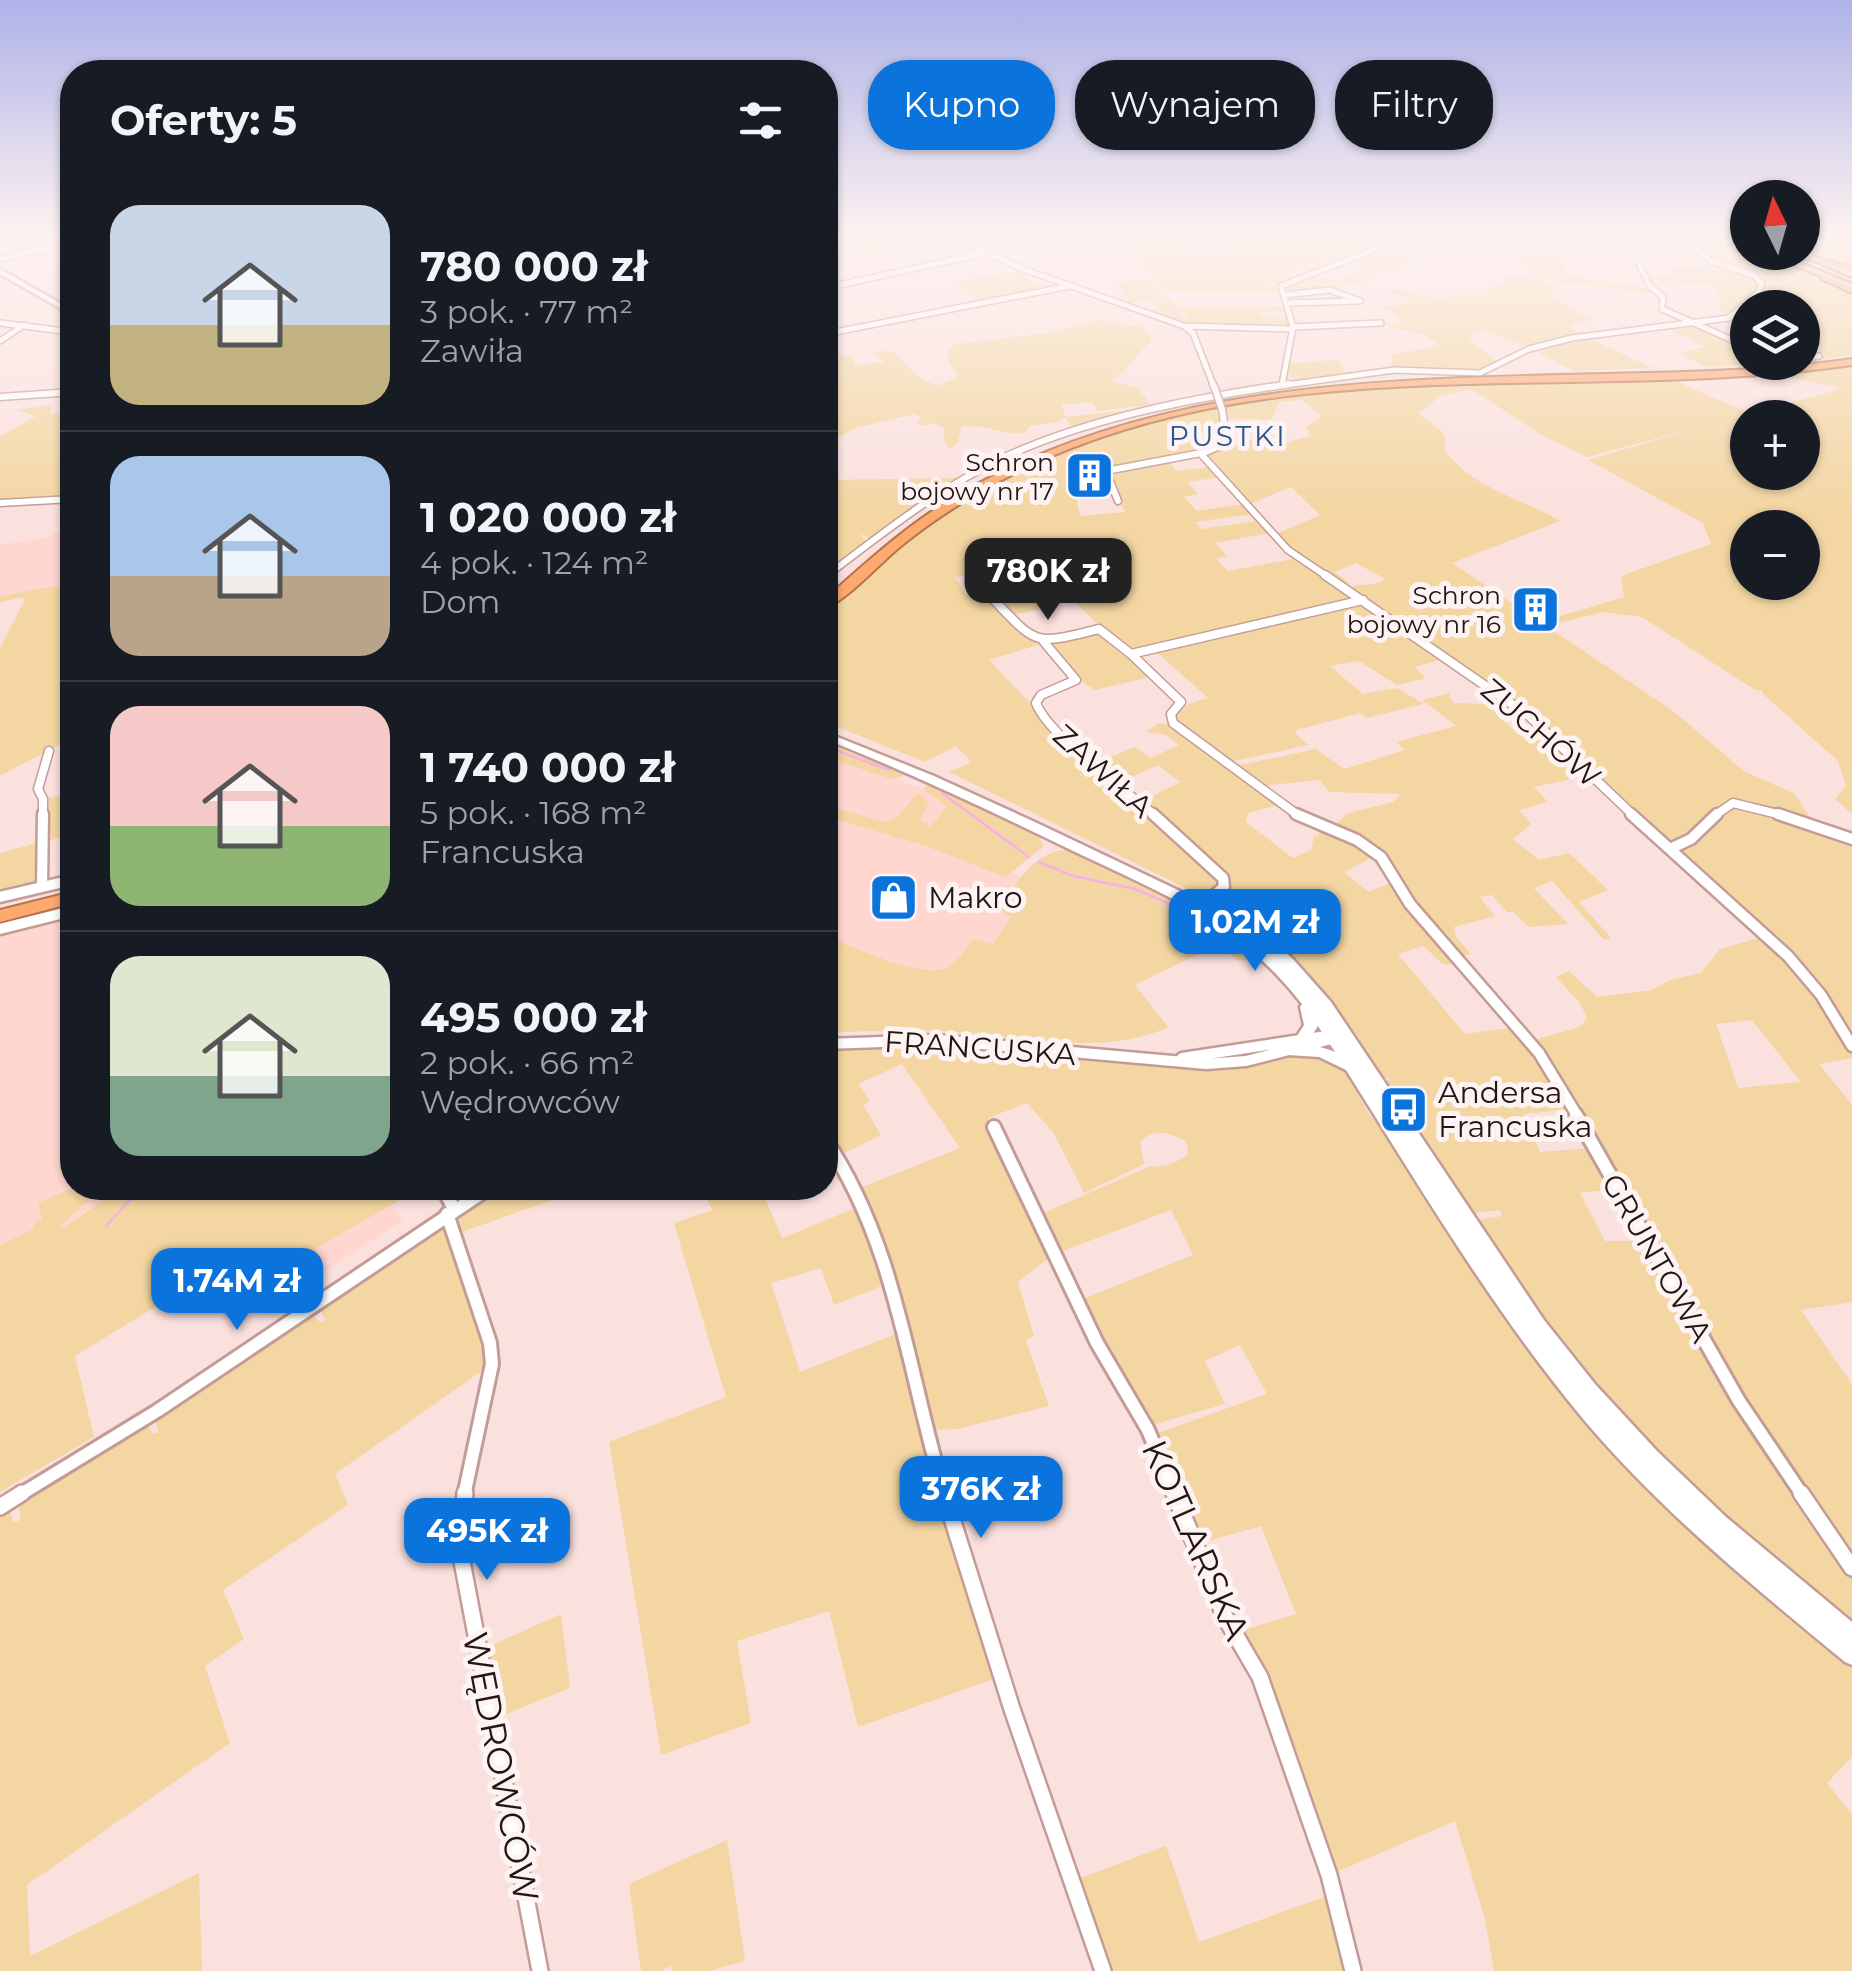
<!DOCTYPE html>
<html lang="pl">
<head>
<meta charset="utf-8">
<style>
	body { margin:0; font-family:Montserrat,sans-serif; background:#20242c; color:#f1f3f6; height:100vh; display:flex; flex-direction:column; font-size:38px; white-space:nowrap }
	* { box-sizing:border-box; margin:0 }
	p { font-size:32px; color:#9ea1a6 }
	.icon { flex:none; width:55px; height:55px; fill:none; stroke:currentColor; stroke-width:2; stroke-linecap:round; stroke-linejoin:round }
	.map { position:relative; flex:1; overflow:hidden }
	.sheet { position:absolute; left:60px; top:60px; width:778px; height:1140px; display:flex; flex-direction:column; background:#171b24; border-radius:40px; box-shadow:0 2px 8px #0004 }
	.sheet>* { flex:none }
	.top-card { position:absolute; left:868px; top:60px; width:832px; height:90px; display:flex; gap:20px }
	.needle { width:65px; rotate:355deg }
	.controls { position:absolute; left:1730px; top:180px; display:grid; gap:20px }
	.controls a { display:grid; place-items:center; width:90px; height:90px; border-radius:50%; background:#171b24; box-shadow:0 2px 8px #0004; font-size:50px }
	.price { position:absolute; translate:-50% -85px; padding:0 22px; border-radius:20px; background:#0a74dc; color:#fff; font-size:32px; line-height:65px; filter:drop-shadow(0 2px 5px #0008) }
	.price::after { content:''; position:absolute; left:50%; top:60px; width:30px; height:22px; margin-left:-15px; background:inherit; clip-path:polygon(0 0,100% 0,50% 100%) }
	.price.selected { background:#222; color:#fff }
	ul { padding:0; list-style:none }
	li { display:flex; align-items:center; gap:30px; height:250px; padding:0 50px }
	li+li { border-top:2px solid #363941 }
	li span { display:grid; place-items:center; flex:none; width:280px; height:200px; border-radius:30px; color:#555 }
	li>.icon { margin-inline-start:auto }
	span .icon { width:120px; height:120px; fill:#fffc; stroke-width:1 }
	li b { font-size:42px }
	h2 { display:flex; justify-content:space-between; align-items:center; height:120px; padding:0 50px; font-size:42px }
	.chip { padding:0 35px; border-radius:40px; background:#171b24; box-shadow:0 2px 8px #0004; font-size:35px; line-height:90px }
	.chip.selected { background:#0a74dc; color:#fff }
	.map>svg:first-child { display:block }
	.built { fill:#ffd6d0 }
	.green { fill:#f3d6a2; fill-rule:evenodd }
	.lines { fill:none; stroke-linecap:round; stroke-linejoin:round }
	.stream { stroke:#f7b0e8; stroke-width:2.5 }
	.street-far5-casing { stroke:#c49c97; stroke-width:8 }
	.street-far4-casing { stroke:#c49c97; stroke-width:9 }
	.street-far3-casing { stroke:#c49c97; stroke-width:11 }
	.street-far2-casing { stroke:#c49c97; stroke-width:15 }
	.street-far1-casing { stroke:#c49c97; stroke-width:18 }
	.street-casing { stroke:#c49c97; stroke-width:20 }
	.secondary-casing { stroke:#c49c97; stroke-width:5 }
	.primary-casing { stroke:#b1754e; stroke-width:5 }
	.highway-casing { stroke:#b1754e; stroke-width:4 }
	.street-far5 { stroke:#fff; stroke-width:5 }
	.street-far4 { stroke:#fff; stroke-width:6 }
	.street-far3 { stroke:#fff; stroke-width:8 }
	.street-far2 { stroke:#fff; stroke-width:10 }
	.street-far1 { stroke:#fff; stroke-width:12 }
	.street { stroke:#fff; stroke-width:15 }
	.secondary { fill:#fff; fill-rule:evenodd }
	.primary { fill:#fecba8; fill-rule:evenodd }
	.highway { fill:#fea96e; fill-rule:evenodd }
	.street-bridge-casing { stroke:#c49c97; stroke-width:9; stroke-linecap:butt }
	.street-bridge { stroke:#fff; stroke-width:6 }
	.labels { text-anchor:middle; dominant-baseline:central; stroke-width:10; stroke-linejoin:round; paint-order:stroke }
	.far-poi-label { font-size:25px; fill:#231513; stroke:#fcf3f2; text-anchor:end }
	.far-neighbourhood-label { font-size:28px; letter-spacing:2.5px; fill:#2a558a; stroke:#fcf3f2 }
	.street-label { font-size:30px; fill:#231513; stroke:#fcf3f2 }
	.poi-label { font-size:30px; fill:#231513; stroke:#fcf3f2; text-anchor:start }
	.near-street-label { font-size:35px; fill:#231513; stroke:#fcf3f2 }
</style>
</head>
<body>
<div class="map">
<svg width="1852" height="1971" viewBox="0 0 1852 1971">
	<rect width="100%" height="100%" fill="#fbe1de"/>
	<path class="built" d="M72,512V583L0,596V545L46,538L68,527Z
		M825,757L923,788L948,805L1012,873L1051,891L957,985L825,952Z
		M72,912V1188H119L84,1212L0,1291V930Z
		M391,1204L403,1220L313,1279L298,1258Z"/>
	<path class="green" d="M825,235H914L916,242L875,253L858,249L825,256Z
		M1132,235H1211L1164,237L1185,256L1233,254L1213,235L1374,236L1376,240L1351,241L1360,246L1359,252L1292,267L1288,274L1296,279L1261,285L1278,286L1280,292L1167,291L1144,263Z
		M1441,235H1503L1505,252H1498L1496,237L1485,235L1460,240L1450,247L1418,250L1397,269L1374,274L1357,284L1287,294L1284,286C1296,281 1305,287 1318,283L1305,278L1316,274L1339,282L1362,266L1349,261C1363,256 1376,262 1392,258L1394,251C1408,244 1431,244 1441,235Z
		M1803,235L1852,237V248L1843,250L1852,256V269L1803,252Z
		M1747,245L1748,252L1763,253L1852,292V355L1803,362L1802,308H1748L1747,314H1723L1719,309L1720,297L1710,284L1649,280L1646,275L1676,276L1672,268L1734,270L1714,261L1698,247Z
		M1519,254L1559,257L1568,276L1651,289L1657,294L1544,280L1556,290L1545,294L1593,320L1568,325L1581,335L1529,348L1486,330L1468,338L1497,362L1478,370L1389,369L1393,357L1389,355L1440,346L1426,335L1377,324H1404L1393,312L1381,308L1412,302L1387,290C1404,287 1418,296 1435,298C1452,299 1467,292 1485,296L1491,288L1505,283L1507,276L1538,278L1523,265Z
		M1023,270L1033,274L1024,276L1043,291L981,302L952,282Z
		M1154,280L1183,317L1186,325L1148,311L1160,309L1149,301L1131,303L1116,282Z
		M1179,307H1285L1286,311L1260,312L1263,317L1288,318L1290,328L1191,325Z
		M1099,320L1145,328L1152,340C1137,353 1130,369 1112,381L1139,388L1150,405L1097,411L1093,403L1061,404L1066,417L1130,410L1134,413L1073,429L1065,417L1058,422L1029,426L1025,433C1002,435 986,424 962,427L958,442L950,449L943,441L945,428L933,423L921,426L917,422L922,418L914,414L856,428L825,445V377L836,375L828,359L837,354L853,356L855,365L885,362L872,352L892,351L920,378L938,386L958,377L948,360L949,350L955,344L1056,332Z
		M1697,325L1747,349L1748,362L1790,363L1706,367L1678,353L1705,347L1669,329Z
		M1588,338L1653,368L1574,371L1534,350Z
		M1339,360L1346,375L1301,381L1287,375L1290,363Z
		M1852,365V814L1835,799L1846,786L1838,761L1762,693L1764,691L1755,690L1642,617L1603,612L1546,626L1540,622L1624,597L1621,576L1711,544L1703,523L1588,460L1710,424L1587,457L1545,437L1471,389L1441,396L1418,413L1440,430L1446,440L1444,448C1469,488 1522,498 1560,521L1452,563L1673,711L1744,771L1795,794L1812,821L1801,823L1740,801L1689,838L1671,844L1590,775L1542,726L1463,666L1349,588C1361,582 1373,588 1385,579L1356,563L1335,572L1349,583L1345,585L1289,549L1274,535L1320,515L1291,487L1247,505L1203,454L1269,434L1287,442L1310,436L1306,427L1322,416L1302,400L1279,402L1272,420L1229,418L1224,405C1432,370 1644,390 1852,365ZM1787,377L1843,388L1752,414L1675,381ZM1748,418H1802V472H1748ZM1748,528H1802V582H1748Z
		M52,405L50,414L72,411V478L60,482L69,500L0,503V436L36,416L16,410Z
		M1218,406L1227,431L1194,433L1206,449L1169,462L1177,471L1211,467L1220,477L1188,482L1198,494L1184,497L1197,511L1244,504L1253,514L1195,522L1201,529L1256,521L1270,533L1215,543L1227,556L1216,559L1228,571L1298,558L1446,658L1414,667L1426,678L1397,685L1359,661L1330,666L1363,694L1397,688L1424,704L1367,718L1360,713L1297,730L1295,733L1308,745L1230,762L1178,723L1175,716L1188,704L1208,698L1154,650L1133,653L1099,626L1054,580L1032,584L1024,570L955,577L966,595L986,592L1024,637L1041,644L989,660C1041,715 1094,768 1151,818C1176,839 1211,855 1222,887L1204,897L949,772L972,762L956,746L925,762L825,722V610C859,581 893,548 931,522C1019,462 1115,429 1218,406ZM1104,472L1125,512L1080,516L1076,497L1113,492Z
		M960,478L919,501L873,539L860,534L867,543L836,566L835,542H825V480Z
		M72,583V738L0,776V648L24,601L23,597L0,602V596Z
		M1024,585L1046,608L1009,616L992,593Z
		M1093,630L1100,631L1150,677L1095,690L1078,679L1048,643Z
		M1449,693L1453,703L1489,704L1506,699L1523,713L1500,718L1529,742L1550,738L1586,776L1534,787L1548,802L1519,810L1531,824L1513,839L1539,860L1569,853L1608,890L1579,902L1612,939L1604,940L1552,881L1534,888L1568,924L1529,927L1513,912H1507L1492,895L1480,897L1495,916L1454,927L1456,937L1471,954L1461,957L1424,918L1389,866L1331,829L1348,813L1393,802L1401,794L1329,792L1320,780L1261,786L1235,766L1316,749L1344,769L1405,750L1396,742L1456,726L1422,700Z
		M1159,723L1172,725L1281,804L1248,813L1246,822L1293,858L1311,850L1314,837L1320,834L1318,829L1339,832L1377,855L1344,872L1368,892L1394,882L1465,966L1443,964L1423,946L1398,954L1465,1034L1515,1027L1569,1109L1524,1114L1540,1152L1592,1148L1615,1189L1580,1193L1605,1241H1634L1640,1252L1652,1251L1852,1572V1627L1669,1470L1557,1342L1473,1221L1502,1216L1500,1210L1470,1214L1403,1102L1383,1081L1392,1078H1381L1271,940L1214,901L1226,886L1143,801L1180,782L1158,765L1119,783L1095,764L1135,747L1151,758L1179,745L1166,735L1146,732Z
		M825,742L899,770L903,776L891,779L825,757Z
		M933,785L1039,836L1043,847L1005,877L926,846L825,816V805L885,822L897,817L918,793L929,802L920,820L931,827L947,806L924,790L926,786Z
		M72,793V834L44,842V799Z
		M1734,804L1852,840V1042L1822,995L1677,850Z
		M41,842L38,884L0,894V853Z
		M1068,849L1153,890L1148,886L1222,928L1256,959L1238,961L1218,944L1135,985L1168,1027C1106,1058 1009,1035 940,1031C902,1030 863,1031 825,1033V936C852,946 919,979 946,968C958,963 965,949 973,939L993,944L1011,917L1000,910C1016,882 1033,853 1068,849Z
		M1765,936L1804,975L1852,1049V1058L1819,1064L1852,1105V1302L1801,1310L1852,1384V1564L1787,1474L1531,1041L1580,1027L1587,1018L1580,1003L1556,977L1569,971L1597,997L1652,990L1670,980L1701,973L1720,949ZM1752,1020L1800,1081L1799,1082L1738,1088L1716,1024Z
		M951,1045L1246,1065L1309,1053L1345,1071L1370,1116L1385,1133C1446,1229 1504,1329 1579,1415C1661,1510 1756,1588 1852,1668V1757L1827,1783L1852,1814V1971H1494L1485,1919L1455,1821L1332,1874L1237,1632L1296,1614L1261,1526L1198,1544L1155,1434L1267,1394L1240,1345L1205,1361L1225,1404L1152,1425L1078,1301L1193,1255L1171,1210L1055,1254L1041,1214L1151,1166C1166,1168 1176,1163 1188,1154L1187,1142C1171,1133 1154,1127 1140,1142L1144,1164L1084,1193L1053,1132L1027,1103L988,1118V1130L1002,1142L1051,1256L1018,1282L1034,1336L1026,1340L1049,1406L957,1429L932,1430L898,1286L860,1188L960,1148L902,1064L858,1084L870,1101L863,1105L881,1135L847,1152H839L825,1136V1050Z
		M73,1188H102L60,1226L61,1230L119,1188H407V1196L262,1279L242,1254L75,1356L94,1437L0,1492V1245L32,1230L35,1222L42,1219L38,1203Z
		M502,1188H586L459,1233L457,1223L464,1213Z
		M702,1188H772L763,1193L782,1238L863,1205L887,1284L834,1305L821,1268L771,1283L800,1372L901,1332L906,1379L994,1679L858,1727L829,1611L737,1641L751,1723L661,1755L609,1442L726,1397L674,1223L712,1210Z
		M449,1228L489,1366L335,1474L348,1505L223,1590L244,1639L205,1666L230,1743L27,1885L30,1956L199,1873L202,1971H0V1513L10,1509L13,1523L20,1520L19,1502L146,1424L154,1434L158,1432L155,1418L312,1314L320,1322L325,1320L320,1309L439,1229Z
		M561,1614L570,1688L501,1716L495,1715L481,1650Z
		M727,1840L745,1961L708,1971H672L671,1966L661,1971H641L629,1884Z
		M1166,1846L1199,1942L1332,1894L1350,1971H1107L1075,1880Z"/>
	<g class="lines">
		<path class="stream" d="M825,746L889,770
			M942,793L1029,857
			M1039,862L1073,876L1135,889L1191,913
			M106,1226L141,1188"/>
		<defs>
			<path id="street-far5" d="M950,235L1023,269L1184,326L1193,333L1214,387
				M0,259L72,243
				M1640,266L1650,286L1663,297L1662,309L1748,347
				M825,288L985,253
				M1284,295L1330,290L1360,301L1287,303
				M0,323L72,332
				M1184,326L1292,329
				M1293,327L1381,323
				M825,334L1069,286
				M0,341L24,325
				M1802,359L1819,356
				M1282,385L1293,327L1281,286L1374,250L1380,244L1376,235
				M1272,387L1394,370L1480,373L1529,349L1572,338L1729,318L1758,293L1762,284L1754,275L1711,261L1680,235"/>
			<path id="street-far4" d="M1213,384L1215,389
				M0,397L72,392
				M1222,409L1227,443L1201,454L1288,550L1328,577
				M1118,501L1106,471L1201,453
				M0,503L72,499
				M825,577C884,532 942,486 1009,455C1093,417 1199,397 1290,384"/>
			<path id="street-far3" d="M1325,575L1529,716L1634,816
				M825,577L828,575
				M990,579L995,589L990,596C1038,645 1031,646 1099,629L1131,654L1363,600
				M1044,642L1076,680L1041,695L1036,703C1048,735 1127,792 1156,816
				M1131,654L1181,702L1171,714L1173,723L1299,816
				M43,816V799L38,789L49,751
				M1714,816L1733,803L1786,816"/>
			<path id="street-far2" d="M1153,814L1223,878L1224,887L1206,902
				M1296,814L1357,840L1381,857L1410,904L1539,1053L1578,1117
				M1631,814L1788,956L1821,995L1852,1046
				M1778,814L1852,839
				M1672,848L1691,839L1717,814
				M42,887L43,814
				M0,897L72,880
				M0,929L72,911
				M825,1044L938,1040L1206,1064L1246,1061L1339,1037
				M1182,1058L1333,1035"/>
			<path id="street-far1" d="M1576,1115L1739,1401L1803,1496
				M994,1127L1097,1343L1148,1430L1175,1496
				M825,1139C898,1248 907,1372 945,1496
				M443,1188L454,1209
				M447,1214L490,1343L492,1364L464,1496
				M18,1496L157,1411L489,1188"/>
			<path id="street" d="M465,1493L460,1551L540,1971
				M944,1493L1012,1709L1103,1971
				M1174,1493L1225,1617L1260,1677L1329,1875L1353,1971
				M1801,1493L1852,1568
				M0,1507L22,1493"/>
			<path id="secondary" d="M0,269L72,310V315L0,274Z
				M825,732L934,776L1037,823L1184,893L1222,915L1247,932L1254,927L1259,929L1292,958L1331,1002L1544,1320L1595,1384L1657,1451L1726,1517L1852,1622V1665L1845,1662C1754,1587 1661,1511 1584,1420C1494,1312 1421,1189 1346,1070L1319,1057L1288,1055L1286,1051L1288,1047C1303,1043 1321,1046 1335,1052L1318,1026L1307,1043H1297L1295,1039L1304,1025L1300,1007L1302,1004C1239,922 1159,892 1069,849C989,810 908,772 825,739Z"/>
			<path id="primary" d="M1726,235H1733L1748,241V246Z
				M1802,251L1852,272V277L1795,252Z
				M1763,252H1773L1852,284V289Z"/>
			<path id="highway" d="M1802,254L1852,267V272L1802,258Z
				M1821,275L1852,287V293L1821,279Z
				M1852,359V365C1584,404 1298,347 1043,460C992,483 944,511 901,546C878,565 850,597 825,609V599C867,562 908,524 956,496C1151,382 1384,379 1603,374C1686,372 1769,371 1852,359Z
				M72,892V903L0,922V910Z"/>
		</defs>
		<use href="#street-far5" class="street-far5-casing"/>
		<use href="#street-far4" class="street-far4-casing"/>
		<use href="#street-far3" class="street-far3-casing"/>
		<use href="#street-far2" class="street-far2-casing"/>
		<use href="#street-far1" class="street-far1-casing"/>
		<use href="#street" class="street-casing"/>
		<use href="#secondary" class="secondary-casing"/>
		<use href="#primary" class="primary-casing"/>
		<use href="#highway" class="highway-casing"/>
		<use href="#street-far5" class="street-far5"/>
		<use href="#street-far4" class="street-far4"/>
		<use href="#street-far3" class="street-far3"/>
		<use href="#street-far2" class="street-far2"/>
		<use href="#street-far1" class="street-far1"/>
		<use href="#street" class="street"/>
		<use href="#secondary" class="secondary"/>
		<use href="#primary" class="primary"/>
		<use href="#highway" class="highway"/>
		<defs>
			<path id="street-bridge" d="M1215,389L1222,409"/>
		</defs>
		<use href="#street-bridge" class="street-bridge-casing"/>
		<use href="#street-bridge" class="street-bridge"/>
	</g>
	<linearGradient id="sky" x2="0" y2="1"><stop stop-color="#aeb2e8"/><stop offset="0.46" stop-color="#fdf2f0"/><stop offset="1" stop-color="#fdf2f0" stop-opacity="0"/></linearGradient>
	<rect width="1852" height="510" fill="url(#sky)"/>
	<defs>
		<symbol id="building-square" viewBox="-11 -11 22 22"><rect x="-9" y="-9" width="18" height="18" rx="4" fill="#0a74dc" stroke="#fcf3f2"/><path d="M-4-6H4V6H1V3H-1V6H-4ZM-2.5-4.3h1.7v1.8h-1.7ZM.8-4.3h1.7v1.8H.8ZM-2.5-1h1.7V.8h-1.7ZM.8-1h1.7V.8H.8Z" fill="#fff"/></symbol>
		<symbol id="shop-square" viewBox="-11 -11 22 22"><rect x="-9" y="-9" width="18" height="18" rx="4" fill="#0a74dc" stroke="#fcf3f2"/><path d="M-5-2.5h2.3a2.7 3.5 0 0 1 5.4 0H5L5.5 6h-11ZM-1.5-2.5h3a1.5 2.3 0 0 0-3 0Z" fill="#fff"/></symbol>
		<symbol id="bus-square" viewBox="-11 -11 22 22"><rect x="-9" y="-9" width="18" height="18" rx="4" fill="#0a74dc" stroke="#fcf3f2"/><path d="M-5-6H5V4H4V6H2V4H-2V6H-4V4H-5ZM-3.5-4V0h7V-4ZM-3.5 1.2v1.5H-2V1.2ZM2 1.2v1.5H3.5V1.2Z" fill="#fff"/></symbol>
	</defs>
	<g fill-rule="evenodd">
		<use href="#building-square" x="1062" y="448" width="55" height="55"/>
		<use href="#building-square" x="1508" y="582" width="55" height="55"/>
		<use href="#shop-square" x="866" y="870" width="55" height="55"/>
		<use href="#bus-square" x="1376" y="1082" width="55" height="55"/>
	</g>
	<g class="labels">
		<g class="far-poi-label">
			<text x="1054" y="462">Schron<tspan x="1054" dy="29">bojowy nr 17</tspan></text>
			<text x="1501" y="595">Schron<tspan x="1501" dy="29">bojowy nr 16</tspan></text>
		</g>
		<g class="far-neighbourhood-label">
			<text x="1228" y="436">PUSTKI</text>
		</g>
		<g class="street-label">
			<text transform="translate(1541 733) rotate(41)">ZUCHÓW</text>
			<text transform="translate(1103 771) rotate(42)">ZAWIŁA</text>
			<text transform="translate(980 1048) rotate(4)">FRANCUSKA</text>
			<text transform="translate(1657 1258) rotate(60)">GRUNTOWA</text>
		</g>
		<g class="poi-label">
			<text x="928" y="897">Makro</text>
			<text x="1438" y="1092">Andersa<tspan x="1438" dy="34">Francuska</tspan></text>
		</g>
		<g class="near-street-label">
			<text transform="translate(1196 1540) rotate(66)">KOTLARSKA</text>
			<text transform="translate(501 1767) rotate(79)">WĘDROWCÓW</text>
		</g>
	</g>
</svg>
<div class="controls">
<a><svg class="needle" viewBox="-14 -14 28 28"><path d="M0-13l5 13h-10z" fill="#e53935"/><path d="M0 13l5-13h-10z" fill="#9ea1a6"/></svg></a>
<a><svg class="icon" aria-label="layers" viewBox="0 0 24 24"><path d="M12 4l9 5-9 5-9-5zM3 14l9 5 9-5"/></svg></a>
<a>+</a>
<a>−</a>
</div>
<b class="price selected" style="left:1048px;top:623px">780K zł</b>
<b class="price" style="left:1255px;top:974px">1.02M zł</b>
<b class="price" style="left:237px;top:1333px">1.74M zł</b>
<b class="price" style="left:981px;top:1541px">376K zł</b>
<b class="price" style="left:487px;top:1583px">495K zł</b>
<div class="top-card">
<a class="chip selected">Kupno</a>
<a class="chip">Wynajem</a>
<a class="chip">Filtry</a>
</div>
<section class="sheet">
<h2>Oferty: 5<svg class="icon" aria-label="filters" viewBox="0 0 24 24"><path d="M4 7h16M4 17h16"/><circle cx="9" cy="7" r="2"/><circle cx="15" cy="17" r="2"/></svg></h2>
<ul>
<li><span style="background:linear-gradient(#c9d6e8 60%,#c2b280 0)"><svg class="icon" aria-label="home" viewBox="0 0 24 24"><path d="M3 11l9-7 9 7M6 9v11h12V9"/></svg></span><div><b>780 000 zł</b><p>3 pok. · 77 m²</p><p>Zawiła</p></div></li>
<li><span style="background:linear-gradient(#a9c7e8 60%,#b9a48a 0)"><svg class="icon" aria-label="home" viewBox="0 0 24 24"><path d="M3 11l9-7 9 7M6 9v11h12V9"/></svg></span><div><b>1 020 000 zł</b><p>4 pok. · 124 m²</p><p>Dom</p></div></li>
<li><span style="background:linear-gradient(#f6c9c9 60%,#8fb573 0)"><svg class="icon" aria-label="home" viewBox="0 0 24 24"><path d="M3 11l9-7 9 7M6 9v11h12V9"/></svg></span><div><b>1 740 000 zł</b><p>5 pok. · 168 m²</p><p>Francuska</p></div></li>
<li><span style="background:linear-gradient(#dfe7d0 60%,#7fa58c 0)"><svg class="icon" aria-label="home" viewBox="0 0 24 24"><path d="M3 11l9-7 9 7M6 9v11h12V9"/></svg></span><div><b>495 000 zł</b><p>2 pok. · 66 m²</p><p>Wędrowców</p></div></li>
</ul>
</section>
</div>
</body>
</html>
